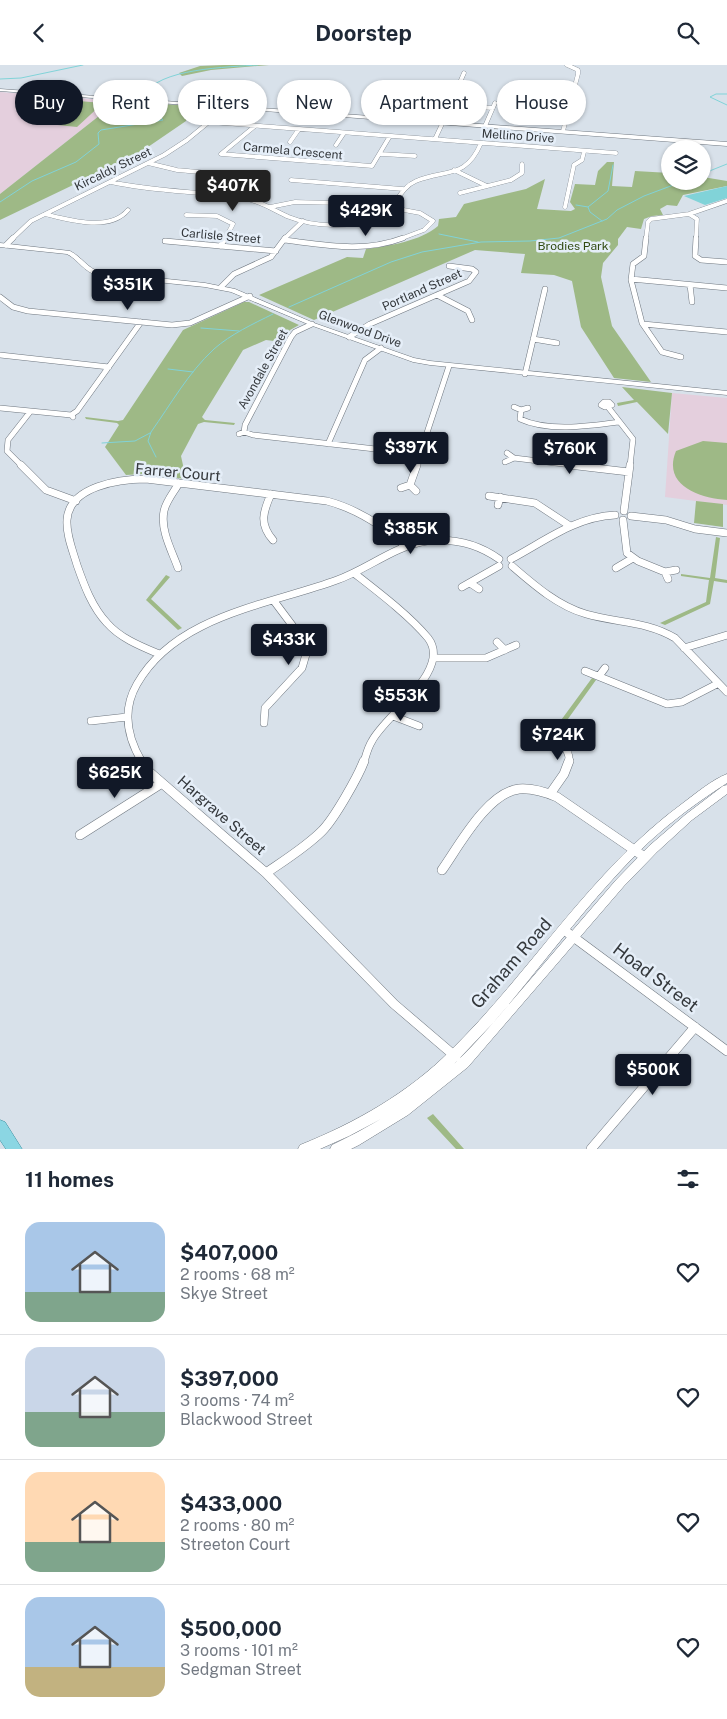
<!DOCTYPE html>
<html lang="en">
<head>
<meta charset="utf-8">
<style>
	body { margin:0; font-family:"Public Sans",sans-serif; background:#f6f6f7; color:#1f2937; height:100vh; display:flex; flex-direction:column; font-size:19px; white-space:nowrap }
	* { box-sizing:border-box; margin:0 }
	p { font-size:16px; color:#747a83 }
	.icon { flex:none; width:28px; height:28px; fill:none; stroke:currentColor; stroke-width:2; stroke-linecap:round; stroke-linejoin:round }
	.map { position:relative; height:1084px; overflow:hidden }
	.side { display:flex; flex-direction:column; background:#fff; flex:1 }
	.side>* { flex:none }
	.top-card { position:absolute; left:15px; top:15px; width:698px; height:45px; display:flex; gap:10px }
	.tools { position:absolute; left:661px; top:75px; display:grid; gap:10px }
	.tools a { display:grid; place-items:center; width:50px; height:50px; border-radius:50%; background:#fff; box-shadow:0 1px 4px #0004; font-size:25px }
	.price { position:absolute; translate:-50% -42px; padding:0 11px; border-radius:5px; background:#111827; color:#fff; font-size:16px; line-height:32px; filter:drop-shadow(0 1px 2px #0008) }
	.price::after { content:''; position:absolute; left:50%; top:30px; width:15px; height:11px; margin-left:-8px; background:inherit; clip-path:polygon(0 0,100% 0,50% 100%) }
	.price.on { background:#222; color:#fff }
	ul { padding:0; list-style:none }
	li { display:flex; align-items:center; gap:15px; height:125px; padding:0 25px }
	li+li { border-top:1px solid #e0e1e3 }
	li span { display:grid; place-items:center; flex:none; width:140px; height:100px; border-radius:15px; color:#555 }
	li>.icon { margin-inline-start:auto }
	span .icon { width:60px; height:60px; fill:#fffc; stroke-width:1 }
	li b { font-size:21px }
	h2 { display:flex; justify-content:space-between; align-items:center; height:60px; padding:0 25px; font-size:21px }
	.pill { padding:0 18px; border-radius:22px; background:#fff; box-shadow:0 1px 4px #0004; font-size:18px; line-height:45px }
	.pill.on { background:#111827; color:#fff }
	header { display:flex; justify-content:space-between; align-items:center; height:65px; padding:0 25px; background:#fff; font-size:22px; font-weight:700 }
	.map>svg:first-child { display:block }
	.education { fill:#e4cfdd }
	.green { fill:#9eb986 }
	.water { fill:#81d3d8 }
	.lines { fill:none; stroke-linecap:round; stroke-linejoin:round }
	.stream { stroke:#81d3d8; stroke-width:1 }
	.minor-far3-casing { stroke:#6e767f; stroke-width:4.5 }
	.minor-far2-casing { stroke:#6e767f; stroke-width:6 }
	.minor-far1-casing { stroke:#6e767f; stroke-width:8 }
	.minor-casing { stroke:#6e767f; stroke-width:10 }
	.tertiary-casing { stroke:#6e767f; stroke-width:1 }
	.secondary-casing { stroke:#6e767f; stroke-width:1 }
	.primary-casing { stroke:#3a8c9d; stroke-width:1 }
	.minor-far3 { stroke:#fff; stroke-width:4 }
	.minor-far2 { stroke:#fff; stroke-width:5 }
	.minor-far1 { stroke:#fff; stroke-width:7 }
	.minor { stroke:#fff; stroke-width:9 }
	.tertiary { fill:#fff; fill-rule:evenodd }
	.secondary { fill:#fff; fill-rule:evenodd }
	.primary { fill:#8bd6e3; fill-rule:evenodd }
	.labels { text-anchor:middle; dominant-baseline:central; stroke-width:5; stroke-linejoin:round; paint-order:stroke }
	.far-street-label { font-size:12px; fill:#34383c; stroke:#e5eef8 }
	.far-park-label { font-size:12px; fill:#314a11; stroke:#e5eef8 }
	.street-label { font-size:15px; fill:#34383c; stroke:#e5eef8 }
	.near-street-label { font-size:18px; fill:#34383c; stroke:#e5eef8 }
</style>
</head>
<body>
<header><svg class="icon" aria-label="back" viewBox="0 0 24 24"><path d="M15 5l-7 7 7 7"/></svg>Doorstep<svg class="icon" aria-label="search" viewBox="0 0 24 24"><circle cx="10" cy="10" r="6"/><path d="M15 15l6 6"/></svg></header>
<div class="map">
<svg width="727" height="1084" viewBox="0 0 727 1084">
	<rect width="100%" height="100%" fill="#d8e1ea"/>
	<path class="education" d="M0,27L118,36L0,129Z
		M672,328L727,333V440L665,432Z"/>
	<path class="green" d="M224,0H269L211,5L182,11L179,8L200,1Z
		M66,35L103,38L77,62L38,58Z
		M118,36L191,41L186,56L126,97L103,105L118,109H96L0,155V129Z
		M607,97H614L612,121L632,122L635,106L670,108V116H702L703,112L727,116V121L683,130L677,141L667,140L660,144L663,150L652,151L644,154L641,164L627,162L618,174V180L603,198L601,212L612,261L651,317L614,313L581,262L572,216L554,210L521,208L525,189L475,185L314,255L259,230L347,192L363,193L366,184C390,181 420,176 438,161L439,154L456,152L464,139L526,124L545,114L537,144L571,146L575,144L570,137L575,119L595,120L598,106Z
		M244,237H249L299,260L290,265L282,277L266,275L243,285L202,352L205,355L235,358L234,360L204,357L198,359L181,391L186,414L143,409L126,410L105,382L119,360L117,358L86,354L85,352L118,356L123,355L183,265Z
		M622,322L672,328L668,369L637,337L618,341L617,338L634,335Z
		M703,376L727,378V435C699,433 662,420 676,386Z
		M696,436L723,439V462L694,458Z
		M716,472L720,473L715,513L727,515V518L714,516L710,539L665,560L660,558L706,537L709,515L681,511V509L710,513Z
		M166,510L170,512L151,534L182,563L178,565L146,535Z
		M592,613L596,615L560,665L556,662Z
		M433,1049L464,1084H456L427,1053Z"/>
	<path class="water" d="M727,121V133L705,140L684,131Z"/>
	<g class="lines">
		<path class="stream" d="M0,14L21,13L83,0
			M727,29H716L710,32L727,40
			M150,34L144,31C156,3 230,2 258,0
			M702,109L727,99
			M0,137L32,116L76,97L99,79L98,68L101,65L163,55L147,38
			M576,140L588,142
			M602,156L590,147L588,142L608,126L613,100
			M439,169L478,177
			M289,242L391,197L422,187L481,177L530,176L559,173L607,154L617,145L644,131L684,116
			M201,263L239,266
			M168,304L193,307
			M102,378L135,376L150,368
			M156,392L148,376L151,367C171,339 188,308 214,284C231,269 253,259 273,249"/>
		<defs>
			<path id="minor-far3" d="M464,8L451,38L455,41L493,43
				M439,22L458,23
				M209,57L616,88
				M255,61L221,89L372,101L390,71
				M485,61L495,38
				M563,66L578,9V5L567,0
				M435,74L443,57
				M290,77L299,64
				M336,80L344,68
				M381,89L415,91
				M148,98L177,105L243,111
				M454,105L487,121
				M291,115L403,124
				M111,117C155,127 199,126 243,133C261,136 273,145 289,152C314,162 350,163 375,154C396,147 397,124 416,116C446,104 466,114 481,78
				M460,128L511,115L522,108V99
				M270,142L295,137L338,138
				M565,142L574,100L582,95L584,87
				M393,143L420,148L433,156L424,165L400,174
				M45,149C69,155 110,167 128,145
				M689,149L697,154L696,174
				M186,150L217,151L233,159L225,174
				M12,174L31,156L164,90L187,75L227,42
				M284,174L303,156
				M646,174L648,157L651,154L689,149L727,136"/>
			<path id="minor-far2" d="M646,173L644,191L633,199L631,215L642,258L662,287L681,292
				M696,173L695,191L701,195L727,197
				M284,175C325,180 364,188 403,173
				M165,176L276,186
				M6,180L13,173
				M220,181L226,173
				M631,214L727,223
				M690,220L692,237
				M221,222L234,209L271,192L285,173
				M437,230L468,246L472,255
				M0,232L13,242L28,246L172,260L190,258L250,231
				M643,259L727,267
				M349,272L370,259L469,216L476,207L472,204L449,201
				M533,274L557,278
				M0,290L109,302
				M525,309L545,224
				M604,337H609L612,340L605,342L601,340Z
				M514,342L521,345L528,343
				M608,342L633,374L630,401
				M0,343L71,350L73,352
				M521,345L520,354C548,367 589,361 619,357
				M71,350L77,346L141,257
				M244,367L245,360L291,272L295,267L312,259
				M239,369L244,367L253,370L419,389
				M328,379L365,295L381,283
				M514,393L580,401
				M505,397L514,393L507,388
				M22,401L7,386L8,375L30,347
				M416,401L449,301"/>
			<path id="minor-far1" d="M21,400L46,425L76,436
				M569,400L629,407
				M410,420L417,400
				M401,423L410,420L416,426
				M271,429C263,447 259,459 273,475
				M489,431L535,438L570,461
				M498,440L500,432
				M624,446L630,400
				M631,451L666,455L695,464L727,468
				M623,455L627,488L638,496L665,507
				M511,494C545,476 575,452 615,450
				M512,501C534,520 558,541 586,549C617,558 647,556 675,573L727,627
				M178,503C172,486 160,465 164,446C166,436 174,427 179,418
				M616,503L633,493
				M354,508C377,526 410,551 428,573C453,605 385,650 372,676C368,682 366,690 364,697
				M668,514L665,507L676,505
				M470,518L479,524
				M462,522L499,501
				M497,577L505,585
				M684,583L727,570
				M159,589C140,581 120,573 107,558C92,542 84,520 77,500C73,486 66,470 67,455C69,421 120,414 146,414L327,436C357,444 382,460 405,481
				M435,593H486L516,580
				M585,606L667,639L682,637L717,619
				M599,611L605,603
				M393,651L419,661
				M91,656L127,652
				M264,658L265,643L302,603L307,586L304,576L274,536
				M541,666C553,673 571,681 569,697
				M142,697C127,672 122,645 137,619C176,550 269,540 337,515C368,504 394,481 427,476C453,473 478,479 499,494"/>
			<path id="minor" d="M141,696L147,705L266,808L394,939L456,992
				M550,729L564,709L569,696
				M80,770L162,718
				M442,805C459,781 487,728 519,724C532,723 545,727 557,732L643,791
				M266,808C285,795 306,782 322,766C334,754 358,712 364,696
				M564,865L727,986
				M591,1084L695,962"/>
			<path id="tertiary" d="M0,178L70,186C82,192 87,203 100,207L205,218L235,224L314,258L414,293L430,296L727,326V330L430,300L413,297L310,260L231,227L205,222L99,211C82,206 80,196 67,189L0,182Z"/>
			<path id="secondary" d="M0,24L727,77V81L0,26Z
				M727,709V718C699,736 673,755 649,777C612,812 580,852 548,891C518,928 488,967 454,999L492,959L616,815L649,781L685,750L723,721L727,720V729L692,755L657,787L624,821L468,1002L408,1050L359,1080L351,1084H330L332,1080C349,1072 365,1063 381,1054L349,1071L320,1084H298L300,1080C355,1058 408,1028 450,986C531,907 590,806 683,738C695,729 713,714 727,709Z"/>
			<path id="primary" d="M0,1055L5,1057L22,1084H6L0,1075Z"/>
		</defs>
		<use href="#minor-far3" class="minor-far3-casing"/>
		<use href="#minor-far2" class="minor-far2-casing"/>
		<use href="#minor-far1" class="minor-far1-casing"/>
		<use href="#minor" class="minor-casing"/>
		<use href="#tertiary" class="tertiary-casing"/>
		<use href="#secondary" class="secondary-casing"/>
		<use href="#primary" class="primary-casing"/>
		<use href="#minor-far3" class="minor-far3"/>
		<use href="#minor-far2" class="minor-far2"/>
		<use href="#minor-far1" class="minor-far1"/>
		<use href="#minor" class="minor"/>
		<use href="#tertiary" class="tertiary"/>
		<use href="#secondary" class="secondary"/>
		<use href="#primary" class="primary"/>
	</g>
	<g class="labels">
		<g class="far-street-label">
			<text transform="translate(518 71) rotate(4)">Mellino Drive</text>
			<text transform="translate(293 86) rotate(5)">Carmela Crescent</text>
			<text transform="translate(113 104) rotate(-26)">Kircaldy Street</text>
			<text transform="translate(221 171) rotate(5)">Carlisle Street</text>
			<text transform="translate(422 225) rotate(-24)">Portland Street</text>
			<text transform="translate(360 264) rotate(20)">Glenwood Drive</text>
			<text transform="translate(263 304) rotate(-61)">Avondale Street</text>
		</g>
		<g class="far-park-label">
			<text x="573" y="181">Brodies Park</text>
		</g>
		<g class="street-label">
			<text transform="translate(178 407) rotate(5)">Farrer Court</text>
			<text transform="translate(222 750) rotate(41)">Hargrave Street</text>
		</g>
		<g class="near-street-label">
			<text transform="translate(511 898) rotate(-49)">Graham Road</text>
			<text transform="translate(656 912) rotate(37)">Hoad Street</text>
		</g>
	</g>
</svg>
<div class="tools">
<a><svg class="icon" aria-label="layers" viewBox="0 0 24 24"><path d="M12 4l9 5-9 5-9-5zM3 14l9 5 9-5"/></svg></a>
</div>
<b class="price on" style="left:233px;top:147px">$407K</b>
<b class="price" style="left:366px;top:172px">$429K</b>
<b class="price" style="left:128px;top:246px">$351K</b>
<b class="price" style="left:411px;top:409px">$397K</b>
<b class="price" style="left:570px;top:410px">$760K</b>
<b class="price" style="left:411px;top:490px">$385K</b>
<b class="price" style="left:289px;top:601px">$433K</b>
<b class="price" style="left:401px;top:657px">$553K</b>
<b class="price" style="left:558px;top:696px">$724K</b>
<b class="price" style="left:115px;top:734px">$625K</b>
<b class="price" style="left:653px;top:1031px">$500K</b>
<div class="top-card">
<a class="pill on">Buy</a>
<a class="pill">Rent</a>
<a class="pill">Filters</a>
<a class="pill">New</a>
<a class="pill">Apartment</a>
<a class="pill">House</a>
</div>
</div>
<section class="side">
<h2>11 homes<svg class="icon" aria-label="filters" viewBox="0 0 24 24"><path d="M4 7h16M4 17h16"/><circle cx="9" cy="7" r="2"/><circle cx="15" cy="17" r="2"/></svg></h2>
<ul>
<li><span style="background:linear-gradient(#a9c7e8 70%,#7fa58c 0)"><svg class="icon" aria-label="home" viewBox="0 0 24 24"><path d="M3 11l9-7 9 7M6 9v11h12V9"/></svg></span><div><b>$407,000</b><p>2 rooms · 68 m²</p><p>Skye Street</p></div><svg class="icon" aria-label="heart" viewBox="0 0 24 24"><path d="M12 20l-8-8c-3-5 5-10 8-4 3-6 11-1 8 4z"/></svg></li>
<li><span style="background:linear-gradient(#c9d6e8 65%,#7fa58c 0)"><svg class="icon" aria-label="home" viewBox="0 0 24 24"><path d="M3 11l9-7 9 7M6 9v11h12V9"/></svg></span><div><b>$397,000</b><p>3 rooms · 74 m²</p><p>Blackwood Street</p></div><svg class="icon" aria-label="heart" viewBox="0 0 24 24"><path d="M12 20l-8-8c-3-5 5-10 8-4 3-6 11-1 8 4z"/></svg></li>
<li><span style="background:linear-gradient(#ffd9b3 70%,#7fa58c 0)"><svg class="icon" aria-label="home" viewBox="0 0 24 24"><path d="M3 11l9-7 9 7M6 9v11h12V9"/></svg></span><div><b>$433,000</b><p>2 rooms · 80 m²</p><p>Streeton Court</p></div><svg class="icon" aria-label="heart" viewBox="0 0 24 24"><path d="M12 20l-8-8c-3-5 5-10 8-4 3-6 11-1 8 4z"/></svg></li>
<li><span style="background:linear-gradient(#a9c7e8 70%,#c2b280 0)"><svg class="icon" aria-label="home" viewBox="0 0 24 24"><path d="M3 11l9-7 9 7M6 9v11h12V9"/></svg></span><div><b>$500,000</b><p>3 rooms · 101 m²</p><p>Sedgman Street</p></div><svg class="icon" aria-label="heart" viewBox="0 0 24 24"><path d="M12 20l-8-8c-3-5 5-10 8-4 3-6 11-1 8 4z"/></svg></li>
</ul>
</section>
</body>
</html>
